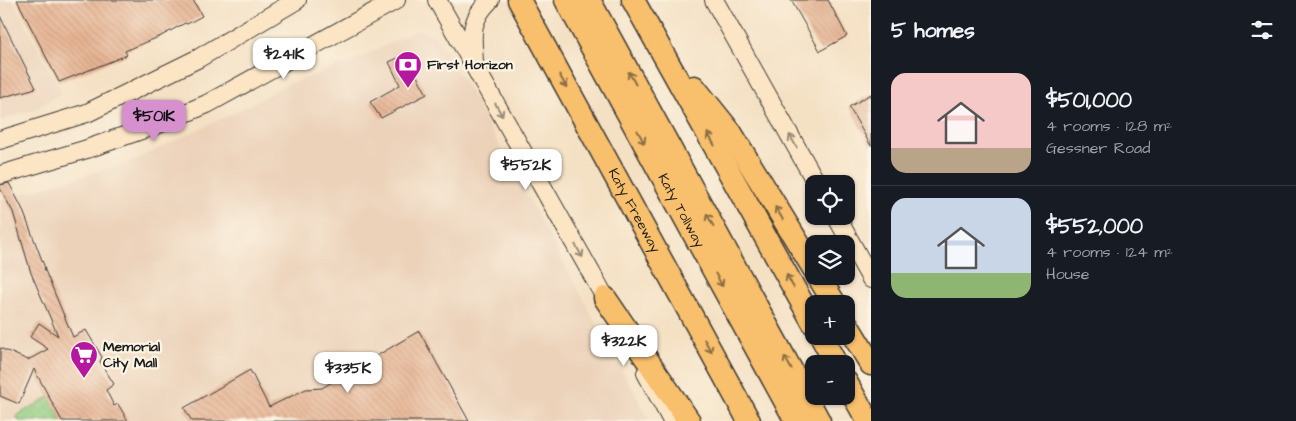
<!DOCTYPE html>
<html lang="en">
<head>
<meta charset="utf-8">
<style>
	body { margin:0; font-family:"Architects Daughter",sans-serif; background:#20242c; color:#f1f3f6; height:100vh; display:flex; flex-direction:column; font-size:19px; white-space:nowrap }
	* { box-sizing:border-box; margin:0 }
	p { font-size:16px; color:#9ea1a6 }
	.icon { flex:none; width:28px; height:28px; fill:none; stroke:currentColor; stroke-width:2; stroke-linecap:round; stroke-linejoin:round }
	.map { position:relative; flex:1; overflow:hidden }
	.sheet { display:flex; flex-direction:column; background:#171b24; width:425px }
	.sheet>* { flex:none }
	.buttons { position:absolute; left:805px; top:175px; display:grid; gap:10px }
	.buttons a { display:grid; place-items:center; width:50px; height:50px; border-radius:10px; background:#171b24; box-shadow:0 1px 4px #0004; font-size:25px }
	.price { position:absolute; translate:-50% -42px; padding:0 11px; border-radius:10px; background:#fff; color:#222; font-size:16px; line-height:32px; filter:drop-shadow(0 1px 2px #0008) }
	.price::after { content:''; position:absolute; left:50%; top:30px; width:15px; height:11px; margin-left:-8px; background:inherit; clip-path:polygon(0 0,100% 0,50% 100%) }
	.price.current { background:#d690ce; color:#111 }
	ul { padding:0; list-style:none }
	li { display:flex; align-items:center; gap:15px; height:125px; padding:0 20px }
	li+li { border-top:1px solid #363941 }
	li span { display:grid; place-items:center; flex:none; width:140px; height:100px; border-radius:15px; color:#555 }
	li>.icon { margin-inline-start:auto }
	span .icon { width:60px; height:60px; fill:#fffc; stroke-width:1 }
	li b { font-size:21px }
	h2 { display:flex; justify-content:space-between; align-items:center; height:60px; padding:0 20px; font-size:21px }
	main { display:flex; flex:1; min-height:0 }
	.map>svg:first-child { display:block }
	.built { fill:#ecd2b9 }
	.park { fill:url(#park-dots); stroke:#56734d }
	.building { fill:url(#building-back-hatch) }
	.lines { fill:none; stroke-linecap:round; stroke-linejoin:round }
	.secondary-casing { stroke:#3c3935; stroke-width:20 }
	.motorway-casing { stroke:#3c3935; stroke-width:25 }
	.secondary { stroke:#fce5c4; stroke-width:18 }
	.motorway { stroke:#f8bf6c; stroke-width:22 }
	.oneway { stroke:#8a6e44 }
	.oneway2 { stroke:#978b78 }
	.labels { text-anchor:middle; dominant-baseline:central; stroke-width:4.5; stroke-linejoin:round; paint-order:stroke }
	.poi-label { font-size:14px; font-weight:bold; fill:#1c1c1c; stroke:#fcf5e5; text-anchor:start }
	.street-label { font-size:14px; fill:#1c1c1c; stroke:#fcf5e5 }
</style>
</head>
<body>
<main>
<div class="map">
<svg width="871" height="421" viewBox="0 0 871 421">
	<defs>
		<pattern id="park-dots" width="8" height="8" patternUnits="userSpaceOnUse" patternTransform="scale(1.25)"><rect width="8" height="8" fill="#8fca7e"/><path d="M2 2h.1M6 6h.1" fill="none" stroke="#7bad6c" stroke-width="1.8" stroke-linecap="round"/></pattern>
		<pattern id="building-back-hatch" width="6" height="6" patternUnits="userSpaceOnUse" patternTransform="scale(1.25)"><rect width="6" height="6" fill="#e6b291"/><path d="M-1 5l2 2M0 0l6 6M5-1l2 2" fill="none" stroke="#c5987c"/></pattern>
	</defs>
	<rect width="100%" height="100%" fill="#fcf5e5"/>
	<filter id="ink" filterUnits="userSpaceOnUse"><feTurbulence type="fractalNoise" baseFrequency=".02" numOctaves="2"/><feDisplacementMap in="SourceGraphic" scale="10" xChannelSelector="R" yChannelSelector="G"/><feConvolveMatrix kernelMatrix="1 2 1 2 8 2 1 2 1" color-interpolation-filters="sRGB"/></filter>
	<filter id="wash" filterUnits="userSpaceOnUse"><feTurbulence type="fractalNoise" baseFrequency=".0096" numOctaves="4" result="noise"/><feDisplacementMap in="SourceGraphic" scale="20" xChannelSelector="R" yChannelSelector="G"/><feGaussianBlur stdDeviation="1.12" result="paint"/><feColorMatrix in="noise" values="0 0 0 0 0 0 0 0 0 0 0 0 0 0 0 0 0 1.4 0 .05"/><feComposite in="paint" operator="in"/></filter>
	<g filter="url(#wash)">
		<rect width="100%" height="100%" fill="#f4e0c3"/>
		<path class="built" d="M0,0H13L62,93L34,110L0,120Z
			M417,30L434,36L464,81L650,421H0V200L130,162L244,108L288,84L354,61Z"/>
		<path class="park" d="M49,397L62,421H19L16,416Z"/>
		<g id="blocks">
			<path class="building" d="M17,0H193L202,16L187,24L185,23L161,36L125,51L127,55L59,82Z
				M791,0H828L847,36L820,51Z
				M0,16L36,88L0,98Z
				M405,55L427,94L381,118L370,102L400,85L389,62Z
				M871,94V146L849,107Z
				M9,183L22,208L45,268H44L73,337L86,330L102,357L100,362L114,384L106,390L114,406L118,404L128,421H62L34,369L19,404L0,396V348L28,360L48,349L30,337L39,323L58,336L31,273L13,212L0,188V185Z
				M419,331L469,421H192L184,408L250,370L269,407L306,389L322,388Z"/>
		</g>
	</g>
	<g filter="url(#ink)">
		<use href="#blocks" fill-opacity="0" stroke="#3c3935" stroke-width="1"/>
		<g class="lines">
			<defs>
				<path id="secondary" d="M437,0L611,308
					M714,0L817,184
					M474,61C472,34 469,21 490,0
					M0,140L87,113L199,58L297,0
					M0,175L87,149L164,122L207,104L396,0
					M836,216L871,279
					M646,373L672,421"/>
				<g id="motorway">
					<path id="s1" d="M519,0L749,421"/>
					<path id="s2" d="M566,0L796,421"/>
					<path d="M589,0L819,421"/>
					<path d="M633,0L814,324"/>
					<path d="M694,87L731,133L814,269"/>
					<path d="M818,276L835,304"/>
					<path d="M605,298L689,421"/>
					<path d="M846,323L871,364"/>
					<path d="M821,336L836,364"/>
					<path d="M846,382L868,421"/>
				</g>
			</defs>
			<use href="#secondary" class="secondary-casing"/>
			<use href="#motorway" class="motorway-casing"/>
			<use href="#secondary" class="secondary"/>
			<use href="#motorway" class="motorway"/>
		</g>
		<defs><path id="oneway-shaft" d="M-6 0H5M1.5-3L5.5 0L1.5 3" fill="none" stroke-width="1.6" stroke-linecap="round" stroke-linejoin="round" transform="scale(1.25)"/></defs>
		<g class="oneway">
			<use href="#oneway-shaft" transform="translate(632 78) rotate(-119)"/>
			<use href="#oneway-shaft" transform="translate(563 81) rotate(61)"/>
			<use href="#oneway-shaft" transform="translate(641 137) rotate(61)"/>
			<use href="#oneway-shaft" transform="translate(711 139) rotate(-119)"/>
			<use href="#oneway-shaft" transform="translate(779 213) rotate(-121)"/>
			<use href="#oneway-shaft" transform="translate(710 220) rotate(-119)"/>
			<use href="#oneway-shaft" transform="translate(719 280) rotate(61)"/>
			<use href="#oneway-shaft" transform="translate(790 281) rotate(-119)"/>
			<use href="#oneway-shaft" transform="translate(708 346) rotate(61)"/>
			<use href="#oneway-shaft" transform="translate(788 363) rotate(-119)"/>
		</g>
		<g class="oneway2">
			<use href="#oneway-shaft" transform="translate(499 110) rotate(61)"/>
			<use href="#oneway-shaft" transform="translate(793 141) rotate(-119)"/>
			<use href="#oneway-shaft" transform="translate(579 251) rotate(60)"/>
		</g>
	</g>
	<defs>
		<symbol id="bank-pin" viewBox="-11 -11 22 30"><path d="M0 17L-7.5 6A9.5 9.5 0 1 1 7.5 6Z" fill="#b5179e" stroke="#fcf5e5"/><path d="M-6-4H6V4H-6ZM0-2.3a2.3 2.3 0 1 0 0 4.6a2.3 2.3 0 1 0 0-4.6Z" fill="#fff"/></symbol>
		<symbol id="supermarket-pin" viewBox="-11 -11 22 30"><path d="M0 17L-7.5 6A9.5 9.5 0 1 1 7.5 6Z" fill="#b5179e" stroke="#fcf5e5"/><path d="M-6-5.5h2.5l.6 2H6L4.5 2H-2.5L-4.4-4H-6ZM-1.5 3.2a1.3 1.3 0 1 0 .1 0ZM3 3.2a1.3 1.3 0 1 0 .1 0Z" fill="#fff"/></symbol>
	</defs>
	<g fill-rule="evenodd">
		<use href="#bank-pin" x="392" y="49" width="32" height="43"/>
		<use href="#supermarket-pin" x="68" y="339" width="32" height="43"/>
	</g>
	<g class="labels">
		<g class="poi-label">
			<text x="427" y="65">First Horizon</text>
			<text x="103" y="347">Memorial<tspan x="103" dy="16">City Mall</tspan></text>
		</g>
		<g class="street-label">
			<text stroke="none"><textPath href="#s1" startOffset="240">Katy Freeway</textPath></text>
			<text stroke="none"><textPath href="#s2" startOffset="240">Katy Tollway</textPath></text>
		</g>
	</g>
</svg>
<div class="buttons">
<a><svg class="icon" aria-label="locate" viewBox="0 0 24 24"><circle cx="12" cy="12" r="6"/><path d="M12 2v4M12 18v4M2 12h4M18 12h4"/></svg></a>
<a><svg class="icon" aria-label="layers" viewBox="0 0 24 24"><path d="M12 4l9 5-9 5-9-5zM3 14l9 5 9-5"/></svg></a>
<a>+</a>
<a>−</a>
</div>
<b class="price" style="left:284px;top:80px">$241K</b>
<b class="price current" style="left:154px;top:142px">$501K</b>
<b class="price" style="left:526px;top:191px">$552K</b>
<b class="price" style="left:624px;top:367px">$322K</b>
<b class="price" style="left:348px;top:394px">$335K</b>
</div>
<section class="sheet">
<h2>5 homes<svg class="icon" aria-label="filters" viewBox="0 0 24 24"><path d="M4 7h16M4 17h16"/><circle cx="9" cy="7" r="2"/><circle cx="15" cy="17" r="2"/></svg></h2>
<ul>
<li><span style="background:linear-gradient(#f6c9c9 75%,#b9a48a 0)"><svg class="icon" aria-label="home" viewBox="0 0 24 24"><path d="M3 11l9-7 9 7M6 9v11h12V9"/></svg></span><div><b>$501,000</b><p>4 rooms · 128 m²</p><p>Gessner Road</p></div></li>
<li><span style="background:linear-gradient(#c9d6e8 75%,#8fb573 0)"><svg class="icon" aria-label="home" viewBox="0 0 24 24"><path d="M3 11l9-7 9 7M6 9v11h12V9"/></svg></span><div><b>$552,000</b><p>4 rooms · 124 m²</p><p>House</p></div></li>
</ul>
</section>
</main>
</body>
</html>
